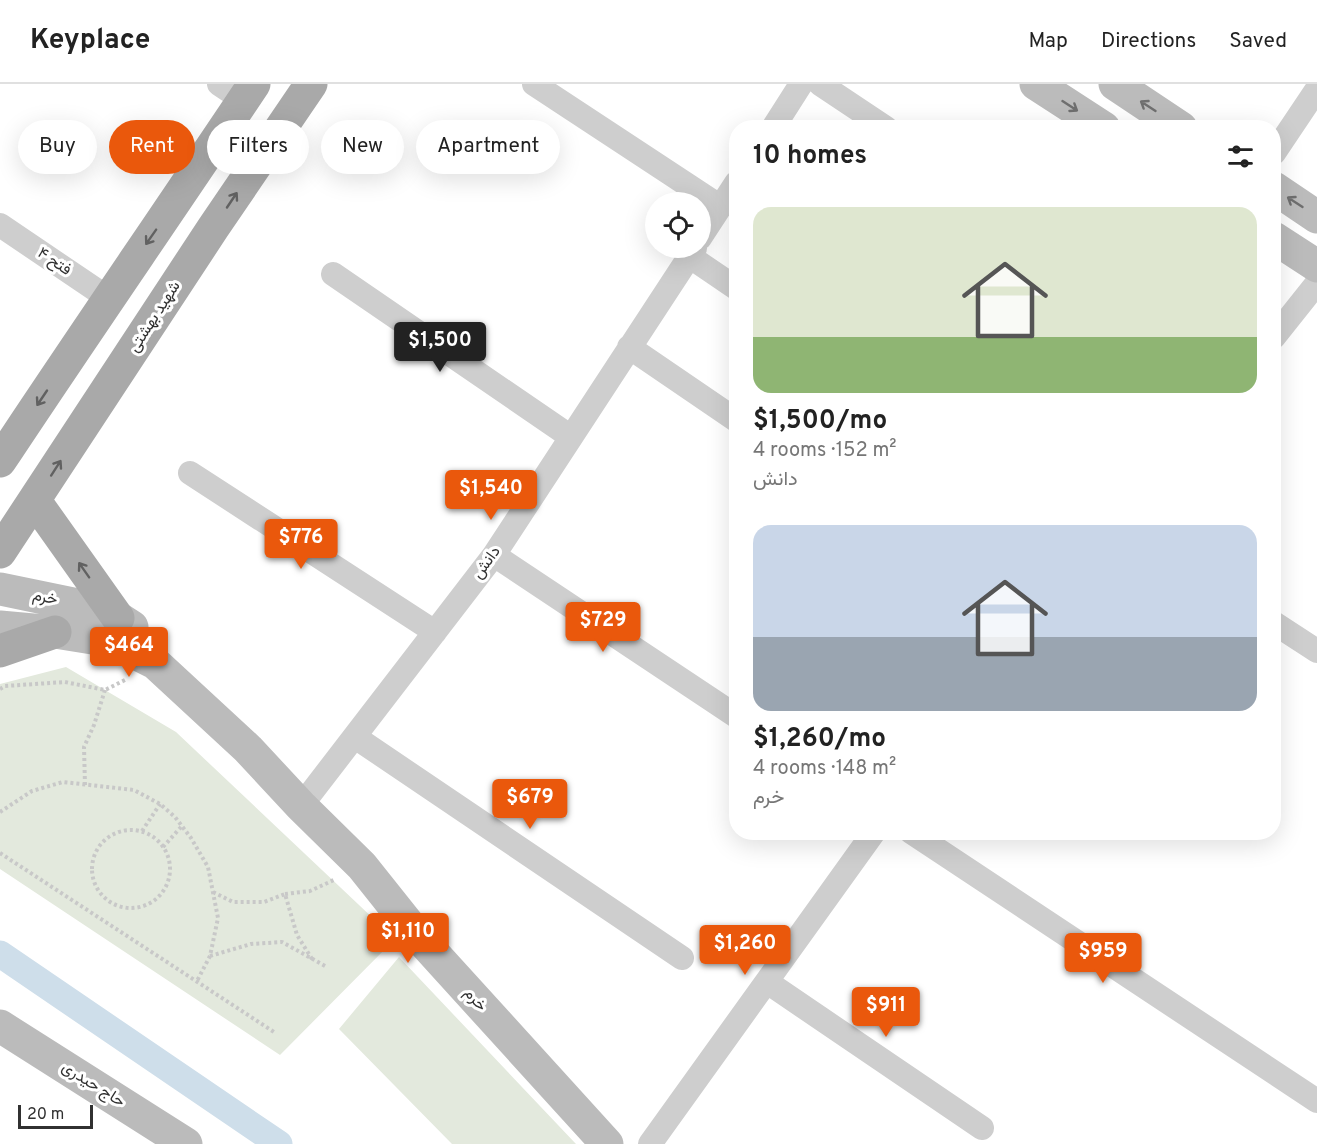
<!DOCTYPE html>
<html lang="en">
<head>
<meta charset="utf-8">
<style>
	body { margin:0; font-family:Overpass,Vazirmatn,sans-serif; background:#f2f2f2; color:#222; height:100vh; display:flex; flex-direction:column; font-size:22px; white-space:nowrap }
	* { box-sizing:border-box; margin:0 }
	p { font-size:20px; color:#767676 }
	.icon { flex:none; width:33px; height:33px; fill:none; stroke:currentColor; stroke-width:2; stroke-linecap:round; stroke-linejoin:round }
	.map { position:relative; flex:1; overflow:hidden }
	.panel { position:absolute; left:729px; top:36px; width:552px; height:720px; display:flex; flex-direction:column; background:#fff; border-radius:24px; box-shadow:0 6px 24px #0002 }
	.panel>* { flex:none }
	.top-card { position:absolute; left:18px; top:36px; width:570px; height:54px; display:flex; gap:12px }
	.buttons { position:absolute; left:645px; top:108px; display:grid; gap:12px }
	.buttons a { display:grid; place-items:center; width:66px; height:66px; border-radius:50%; background:#fff; box-shadow:0 6px 24px #0002; font-size:30px }
	.scale { position:absolute; left:18px; bottom:15px; width:75px; box-sizing:border-box; padding-left:6px; border:3px solid #313131; border-top:0; font-size:16px; line-height:21px; white-space:nowrap; color:#313131; -webkit-text-stroke:4px #fff; paint-order:stroke }
	.price { position:absolute; translate:-50% -51px; padding:0 14px; border-radius:6px; background:#ea580c; color:#fff; font-size:20px; line-height:39px; filter:drop-shadow(0 2px 3px #0008) }
	.price::after { content:''; position:absolute; left:50%; top:36px; width:18px; height:14px; margin-left:-9px; background:inherit; clip-path:polygon(0 0,100% 0,50% 100%) }
	.price.active { background:#222; color:#fff }
	ul { padding:0; list-style:none }
	li { display:grid; align-content:center; gap:12px; height:318px; padding:0 24px }
	li span { display:grid; place-items:center; height:186px; border-radius:18px; color:#555 }
	li>.icon { margin-inline-start:auto }
	span .icon { width:108px; height:108px; fill:#fffc; stroke-width:1 }
	li b { font-size:26px }
	h2 { display:flex; justify-content:space-between; align-items:center; height:72px; padding:0 24px; font-size:26px }
	.tag { padding:0 21px; border-radius:27px; background:#fff; box-shadow:0 6px 24px #0002; font-size:21px; line-height:54px }
	.tag.active { background:#ea580c; color:#fff }
	header { display:flex; align-items:center; gap:36px; box-sizing:border-box; height:84px; padding:0 30px; background:#fff; border-bottom:2px solid #e0e0e0 }
	header strong { font-size:28px }
	nav { display:flex; gap:33px; margin-inline-start:auto; font-size:21px }
	.map>svg:first-child { display:block }
	.green { fill:#e3e9dd }
	.lines { fill:none; stroke-linecap:round; stroke-linejoin:round }
	.canal { stroke:#cedeea; stroke-width:27 }
	.path { stroke:#c8c8c8; stroke-width:4; stroke-dasharray:3 3; stroke-linecap:butt }
	.street { stroke:#cecece; stroke-width:24 }
	.secondary { stroke:#bbb; stroke-width:33 }
	.primary { stroke:#a9a9a9; stroke-width:33 }
	.oneway { stroke:#6f6f6f }
	.oneway2 { stroke:#616161 }
	.labels { text-anchor:middle; dominant-baseline:central; stroke-width:6; stroke-linejoin:round; paint-order:stroke }
	.street-label { font-size:16px; fill:#313131; stroke:#fff }
</style>
</head>
<body>
<header>
<strong>Keyplace</strong>
<nav><a>Map</a><a>Directions</a><a>Saved</a></nav>
</header>
<div class="map">
<svg width="1317" height="1060" viewBox="0 0 1317 1060">
	<rect width="100%" height="100%" fill="#fff"/>
	<path class="green" d="M66,583L176,648L395,855L280,971L0,785V600Z
		M399,873L576,1060H452L339,945Z"/>
	<g class="lines">
		<path class="canal" d="M0,870L279,1060"/>
		<path class="path" d="M0,605L5,602L65,598L105,606L125,596
			M85,701L84,663L94,641L105,606
			M0,728L32,707L63,698L134,706L160,720L175,733L191,754L208,783L218,834L210,872L197,897
			M92 785a39 39 0 1 1 78 0a39 39 0 1 1-78 0Z
			M142,747L160,720
			M163,763L182,742
			M0,769L274,948
			M213,808L233,818H264L285,810L297,851L312,875
			M285,810L310,807L336,795
			M210,872L251,860L282,858L327,883"/>
		<path class="street" d="M219,0L243,16
			M534,0L721,123
			M820,0L886,44
			M773,44L801,0
			M1274,69L1317,5
			M0,141L108,214
			M700,154L736,99
			M689,172L736,204
			M333,190L571,353
			M1274,253L1317,199
			M629,263L736,336
			M190,389L435,548
			M494,471L736,632
			M1274,539L1317,567
			M355,653L682,874
			M301,722L494,471L695,164
			M911,748L1317,1017
			M767,898L982,1044
			M650,1060L874,748"/>
		<path class="secondary" d="M1036,0L1104,44
			M1115,0L1181,44
			M1274,104L1317,133
			M1274,154L1317,182
			M0,505L97,525L118,534L132,543
			M0,543L55,548L111,557L155,579L248,665L301,722L362,782L417,851L607,1060
			M0,942L186,1060"/>
		<path class="primary" d="M0,377C84,250 170,126 254,0
			M35,417L118,534
			M0,468L213,144L311,0
			M0,567L55,548"/>
	</g>
	<defs><path id="oneway-shaft" d="M-6 0H5M1.5-3L5.5 0L1.5 3" fill="none" stroke-width="1.6" stroke-linecap="round" stroke-linejoin="round" transform="scale(1.5)"/></defs>
	<g class="oneway">
		<use href="#oneway-shaft" transform="translate(1070 22) rotate(33)"/>
		<use href="#oneway-shaft" transform="translate(1148 22) rotate(-147)"/>
		<use href="#oneway-shaft" transform="translate(1295 118) rotate(-147)"/>
	</g>
	<g class="oneway2">
		<use href="#oneway-shaft" transform="translate(232 116) rotate(-56)"/>
		<use href="#oneway-shaft" transform="translate(151 153) rotate(125)"/>
		<use href="#oneway-shaft" transform="translate(42 314) rotate(124)"/>
		<use href="#oneway-shaft" transform="translate(56 384) rotate(-57)"/>
		<use href="#oneway-shaft" transform="translate(84 486) rotate(-125)"/>
	</g>
	<g class="labels">
		<g class="street-label">
			<text transform="translate(54 178) rotate(34)">فتح ۴</text>
			<text transform="translate(155 233) rotate(-57)">شهید بهشتی</text>
			<text transform="translate(487 479) rotate(-54)">دانش</text>
			<text transform="translate(45 514) rotate(11)">خرم</text>
			<text transform="translate(475 916) rotate(48)">خرم</text>
			<text transform="translate(93 1001) rotate(32)">حاج حیدری</text>
		</g>
	</g>
</svg>
<div class="buttons">
<a><svg class="icon" aria-label="locate" viewBox="0 0 24 24"><circle cx="12" cy="12" r="6"/><path d="M12 2v4M12 18v4M2 12h4M18 12h4"/></svg></a>
</div>
<div class="scale">20 m</div>
<b class="price active" style="left:440px;top:289px">$1,500</b>
<b class="price" style="left:491px;top:437px">$1,540</b>
<b class="price" style="left:301px;top:486px">$776</b>
<b class="price" style="left:603px;top:569px">$729</b>
<b class="price" style="left:129px;top:594px">$464</b>
<b class="price" style="left:530px;top:746px">$679</b>
<b class="price" style="left:408px;top:880px">$1,110</b>
<b class="price" style="left:745px;top:892px">$1,260</b>
<b class="price" style="left:1103px;top:900px">$959</b>
<b class="price" style="left:886px;top:954px">$911</b>
<div class="top-card">
<a class="tag">Buy</a>
<a class="tag active">Rent</a>
<a class="tag">Filters</a>
<a class="tag">New</a>
<a class="tag">Apartment</a>
</div>
<section class="panel">
<h2>10 homes<svg class="icon" aria-label="filters" viewBox="0 0 24 24"><path d="M4 7h16M4 17h16"/><circle cx="9" cy="7" r="2"/><circle cx="15" cy="17" r="2"/></svg></h2>
<ul>
<li><span style="background:linear-gradient(#dfe7d0 70%,#8fb573 0)"><svg class="icon" aria-label="home" viewBox="0 0 24 24"><path d="M3 11l9-7 9 7M6 9v11h12V9"/></svg></span><div><b>$1,500/mo</b><p>4 rooms · 152 m²</p><p>دانش</p></div></li>
<li><span style="background:linear-gradient(#c9d6e8 60%,#9aa5b1 0)"><svg class="icon" aria-label="home" viewBox="0 0 24 24"><path d="M3 11l9-7 9 7M6 9v11h12V9"/></svg></span><div><b>$1,260/mo</b><p>4 rooms · 148 m²</p><p>خرم</p></div></li>
</ul>
</section>
</div>
</body>
</html>
